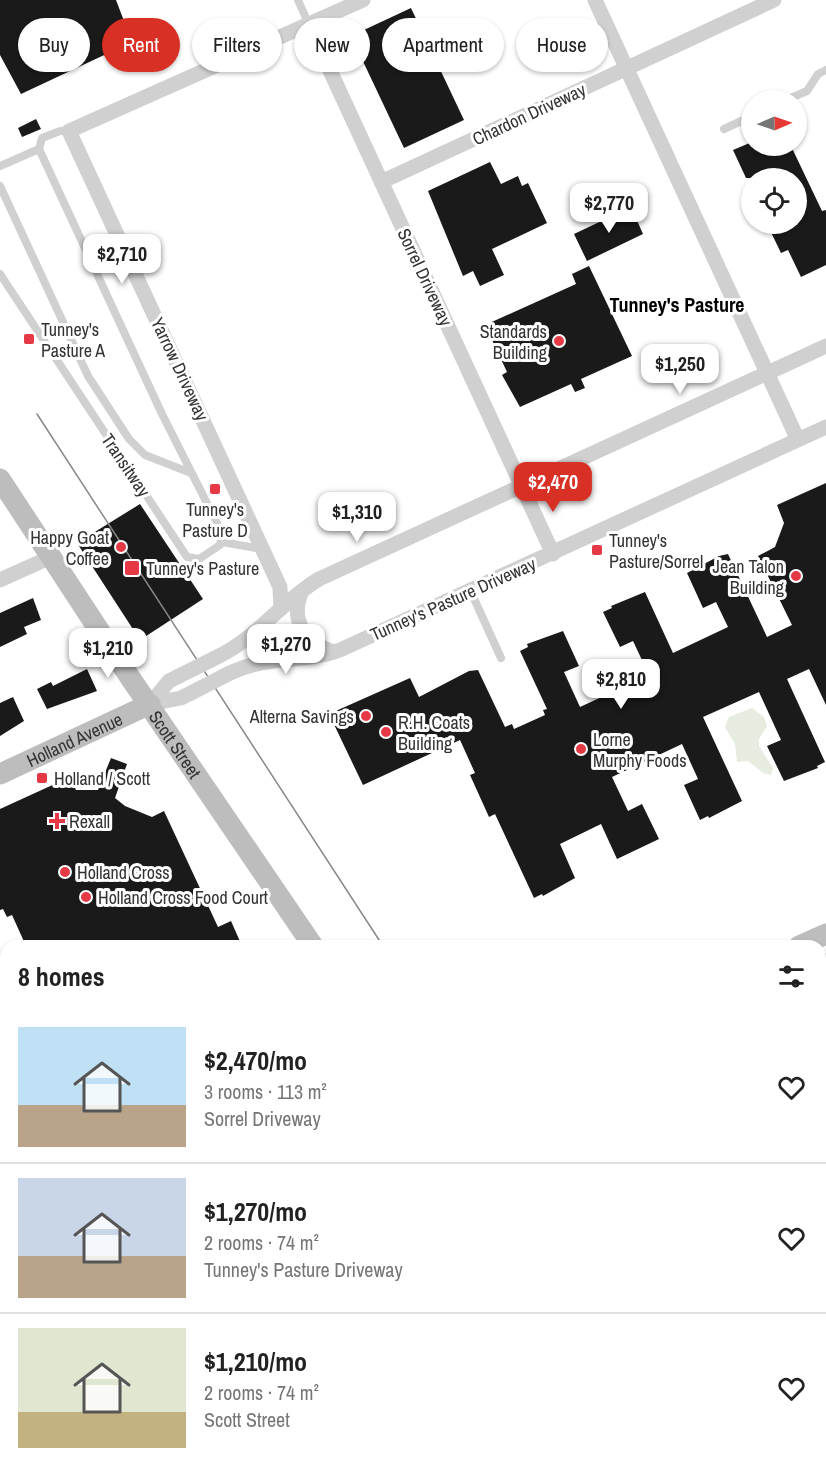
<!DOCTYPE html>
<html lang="en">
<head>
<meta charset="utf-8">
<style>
	body { margin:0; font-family:"Archivo Narrow",sans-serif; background:#f6f6f6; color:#222; height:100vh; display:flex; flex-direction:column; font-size:22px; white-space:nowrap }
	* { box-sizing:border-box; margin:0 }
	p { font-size:20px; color:#767676 }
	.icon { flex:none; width:33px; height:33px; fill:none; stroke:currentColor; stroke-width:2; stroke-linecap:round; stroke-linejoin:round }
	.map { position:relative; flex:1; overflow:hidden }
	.details { position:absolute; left:0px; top:940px; width:826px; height:536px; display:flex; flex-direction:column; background:#fff; border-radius:18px 18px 0 0; box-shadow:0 2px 4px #0004 }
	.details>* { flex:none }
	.guide { position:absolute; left:18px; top:18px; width:790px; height:54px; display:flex; gap:12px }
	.needle { width:39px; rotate:88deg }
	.tools { position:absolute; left:741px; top:90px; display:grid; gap:12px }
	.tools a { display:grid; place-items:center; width:66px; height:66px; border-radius:50%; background:#fff; box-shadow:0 2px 4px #0004; font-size:30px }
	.price { position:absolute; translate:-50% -51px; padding:0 14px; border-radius:12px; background:#fff; color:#222; font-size:20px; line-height:39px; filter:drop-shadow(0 2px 3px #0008) }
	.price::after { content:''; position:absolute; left:50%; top:36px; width:18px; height:14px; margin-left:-9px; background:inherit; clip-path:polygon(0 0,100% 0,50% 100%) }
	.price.current { background:#d93025; color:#fff }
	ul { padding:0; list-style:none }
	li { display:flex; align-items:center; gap:18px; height:150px; padding:0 18px }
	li+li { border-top:2px solid #e0e0e0 }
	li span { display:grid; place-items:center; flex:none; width:168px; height:120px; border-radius:0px; color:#555 }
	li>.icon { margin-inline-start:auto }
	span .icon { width:72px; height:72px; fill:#fffc; stroke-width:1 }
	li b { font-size:26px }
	h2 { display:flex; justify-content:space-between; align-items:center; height:72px; padding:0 18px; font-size:26px }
	.chip { padding:0 21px; border-radius:27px; background:#fff; box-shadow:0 2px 4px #0004; font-size:21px; line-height:54px }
	.chip.current { background:#d93025; color:#fff }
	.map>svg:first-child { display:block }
	.green { fill:#e6ecdf }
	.building { fill:#1a1a1a }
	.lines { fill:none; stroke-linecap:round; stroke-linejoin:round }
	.lane { stroke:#d0d0d0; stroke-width:8 }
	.street { stroke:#d0d0d0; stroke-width:15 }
	.secondary { stroke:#bdbdbd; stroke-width:21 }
	.tram { stroke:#888; stroke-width:1.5 }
	.street-bridge { stroke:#d0d0d0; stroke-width:15 }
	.poi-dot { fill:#e63946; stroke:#fff; stroke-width:2 }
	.labels { text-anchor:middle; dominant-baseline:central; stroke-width:6; stroke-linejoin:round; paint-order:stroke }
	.street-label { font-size:18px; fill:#333; stroke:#fff }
	.poi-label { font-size:18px; fill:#333; stroke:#fff; text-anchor:start }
	.neighbourhood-label { font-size:20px; font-weight:bold; fill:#000; stroke:#fff }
</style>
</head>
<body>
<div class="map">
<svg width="826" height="1475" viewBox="0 0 826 1475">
	<rect width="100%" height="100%" fill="#fff"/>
	<path class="green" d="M752,708L764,717L767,726L759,739V746L773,768L771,775L763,773L748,761L737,762L735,744L725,727L729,717Z"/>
	<path class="building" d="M0,0H116L132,42L21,94L0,55Z
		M411,8L464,120L404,148L351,36Z
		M36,119L41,129L22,137L18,128Z
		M752,142V146H791L822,211L826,210V265L801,277L788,250L781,253L767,224H796V178H746L733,150Z
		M490,162L501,184L518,176L522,186L528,183L547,223L492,249L504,275L480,286L473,271L463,276L428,191Z
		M631,207L643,234L587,261L574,234Z
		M589,266L632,356L581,379L585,388L575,392L571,384L520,407L502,375L507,372L485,325L576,284L572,274Z
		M826,483V705L809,669L787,679L825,762L817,766L818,768L784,781L767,746L781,740L759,692L703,717L742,801L709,818L708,816L700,820L684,785L698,779L682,744L612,777L628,811L642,804L659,839L617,859L601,824L560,844L575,878L543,896L542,894L534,898L495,814L489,817L470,775L475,773L460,740L363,785L329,714L410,678L419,697L469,671L478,670L505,727L512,724L514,729L545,715L543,710L547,709L520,651L528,647L527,644L563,631L579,666L564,672L580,707L649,675L633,641L620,647L603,612L612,608L611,606L645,592L673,653L728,627L716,602L703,608L687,573L719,556L728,554L767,637L792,625L758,556L775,547L784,523L777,505Z
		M140,504L203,599L140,640L77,543Z
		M33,598L41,620L24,627L27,634L0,647V613Z
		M87,669L97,691L47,709L37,689L51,682L53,686Z
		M13,697L24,721L0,736V703Z
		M111,758L127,764L115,798L125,806L152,817L164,811L218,927L231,921L242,946H26L12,915L7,917L3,909L0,910V809L70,777L76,790H98Z"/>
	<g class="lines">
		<path class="lane" d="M298,0L309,25
			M786,100L807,91L818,74L826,70
			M724,129L752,116
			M39,149L42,138L60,131H69
			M0,166L39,149L162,414L222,533L220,545L199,559L187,557L0,274
			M0,186L88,376L129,439L145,455L191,473
			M222,542L262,549
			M471,592L501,658
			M295,946L307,939
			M820,1374L826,1371"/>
		<path class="street" d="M595,0L798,440
			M309,25L553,554
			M381,182L774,0
			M0,580L51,557
			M302,591C289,620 305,643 334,652
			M281,609L280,587L69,131L363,0
			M219,656C258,637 282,601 319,579L826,346
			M230,673C270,654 302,664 340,650L826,427
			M150,704L181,698L191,693
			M150,704L169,681L179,676
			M820,958L826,970
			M820,1117L826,1115
			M0,1124L6,1137
			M820,1290L826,1288
			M820,1461L826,1458
			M311,1470L313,1475
			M44,1475L55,1470
			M428,1475L438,1470
			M789,1475L800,1470"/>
		<g class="secondary">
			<path id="s1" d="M0,479L129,676L313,946"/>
			<path id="s2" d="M0,774L150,704"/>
			<path d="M799,946L826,934"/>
			<path d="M0,1318L6,1315"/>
			<path d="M647,1470L650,1475"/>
		</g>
		<path class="tram" d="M37,414L383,946
			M694,1470L697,1475"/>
		<path class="street-bridge" d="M179,676L219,656
			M191,693L230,673"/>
	</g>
	<g class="poi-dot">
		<rect x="23" y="333" width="12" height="12" rx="3"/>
		<circle cx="559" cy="341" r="6"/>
		<rect x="209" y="483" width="12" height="12" rx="3"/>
		<circle cx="121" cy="547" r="6"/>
		<rect x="591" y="544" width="12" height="12" rx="3"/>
		<rect x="124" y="560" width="16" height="16" rx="3"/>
		<circle cx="796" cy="576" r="6"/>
		<circle cx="366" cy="716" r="6"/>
		<circle cx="386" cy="732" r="6"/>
		<circle cx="581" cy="749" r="6"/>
		<rect x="36" y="772" width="12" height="12" rx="3"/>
		<path d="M54 812h6v6h6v6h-6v6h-6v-6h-6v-6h6z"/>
		<circle cx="65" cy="872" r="6"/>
		<circle cx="86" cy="897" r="6"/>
	</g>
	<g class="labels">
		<g class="street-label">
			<text transform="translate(529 114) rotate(-25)">Chardon Driveway</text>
			<text transform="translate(425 277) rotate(65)">Sorrel Driveway</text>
			<text transform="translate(180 369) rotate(65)">Yarrow Driveway</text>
			<text transform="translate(126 465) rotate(56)">Transitway</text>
			<text transform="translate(453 599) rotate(-24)">Tunney's Pasture Driveway</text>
			<text stroke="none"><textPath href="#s2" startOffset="82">Holland Avenue</textPath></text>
			<text stroke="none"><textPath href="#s1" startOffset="318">Scott Street</textPath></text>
		</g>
		<g class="poi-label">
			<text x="41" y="329">Tunney's<tspan x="41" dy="21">Pasture A</tspan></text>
			<text x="547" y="331" text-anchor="end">Standards<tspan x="547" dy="21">Building</tspan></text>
			<text x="215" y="509" text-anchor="middle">Tunney's<tspan x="215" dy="21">Pasture D</tspan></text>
			<text x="109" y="537" text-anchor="end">Happy Goat<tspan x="109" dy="21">Coffee</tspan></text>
			<text x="609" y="540">Tunney's<tspan x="609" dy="21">Pasture/Sorrel</tspan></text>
			<text x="784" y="566" text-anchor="end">Jean Talon<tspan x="784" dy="21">Building</tspan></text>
			<text x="146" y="568">Tunney's Pasture</text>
			<text x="354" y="716" text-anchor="end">Alterna Savings</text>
			<text x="398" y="722">R.H. Coats<tspan x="398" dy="21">Building</tspan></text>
			<text x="593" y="739">Lorne<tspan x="593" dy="21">Murphy Foods</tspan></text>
			<text x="54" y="778">Holland / Scott</text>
			<text x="69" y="821">Rexall</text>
			<text x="77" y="872">Holland Cross</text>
			<text x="98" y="897">Holland Cross Food Court</text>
		</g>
		<g class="neighbourhood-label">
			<text x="677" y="304">Tunney's Pasture</text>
		</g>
	</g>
</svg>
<div class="tools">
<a><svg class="needle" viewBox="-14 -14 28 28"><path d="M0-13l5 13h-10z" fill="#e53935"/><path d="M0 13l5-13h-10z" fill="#767676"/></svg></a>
<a><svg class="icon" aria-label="locate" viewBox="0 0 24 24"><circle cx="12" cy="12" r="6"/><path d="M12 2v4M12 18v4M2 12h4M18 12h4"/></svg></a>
</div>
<b class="price" style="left:609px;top:234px">$2,770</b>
<b class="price" style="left:122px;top:285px">$2,710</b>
<b class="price" style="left:680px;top:395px">$1,250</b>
<b class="price current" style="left:553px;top:513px">$2,470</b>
<b class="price" style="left:357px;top:543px">$1,310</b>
<b class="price" style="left:286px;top:675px">$1,270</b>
<b class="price" style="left:108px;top:679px">$1,210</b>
<b class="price" style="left:621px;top:710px">$2,810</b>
<div class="guide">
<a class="chip">Buy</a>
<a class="chip current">Rent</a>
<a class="chip">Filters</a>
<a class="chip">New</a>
<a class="chip">Apartment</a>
<a class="chip">House</a>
</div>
<section class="details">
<h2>8 homes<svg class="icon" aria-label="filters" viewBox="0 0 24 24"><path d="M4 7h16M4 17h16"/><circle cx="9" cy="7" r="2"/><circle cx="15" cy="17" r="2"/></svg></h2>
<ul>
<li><span style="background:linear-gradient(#bfe0f5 65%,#b9a48a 0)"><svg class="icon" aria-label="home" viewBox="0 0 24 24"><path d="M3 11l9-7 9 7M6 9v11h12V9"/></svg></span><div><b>$2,470/mo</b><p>3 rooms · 113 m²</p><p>Sorrel Driveway</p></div><svg class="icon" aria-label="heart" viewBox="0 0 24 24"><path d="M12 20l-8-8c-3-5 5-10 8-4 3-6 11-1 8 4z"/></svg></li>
<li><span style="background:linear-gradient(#c9d6e8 65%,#b9a48a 0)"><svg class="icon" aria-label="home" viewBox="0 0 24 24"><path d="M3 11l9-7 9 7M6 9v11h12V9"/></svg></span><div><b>$1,270/mo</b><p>2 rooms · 74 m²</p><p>Tunney's Pasture Driveway</p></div><svg class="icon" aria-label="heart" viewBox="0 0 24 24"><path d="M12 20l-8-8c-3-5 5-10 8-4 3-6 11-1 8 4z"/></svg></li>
<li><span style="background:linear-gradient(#dfe7d0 70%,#c2b280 0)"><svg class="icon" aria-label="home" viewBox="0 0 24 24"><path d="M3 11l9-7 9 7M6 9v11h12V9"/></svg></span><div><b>$1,210/mo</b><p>2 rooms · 74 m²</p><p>Scott Street</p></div><svg class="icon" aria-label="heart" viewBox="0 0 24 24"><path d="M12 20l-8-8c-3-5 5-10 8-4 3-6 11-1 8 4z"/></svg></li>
</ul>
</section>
</div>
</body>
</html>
